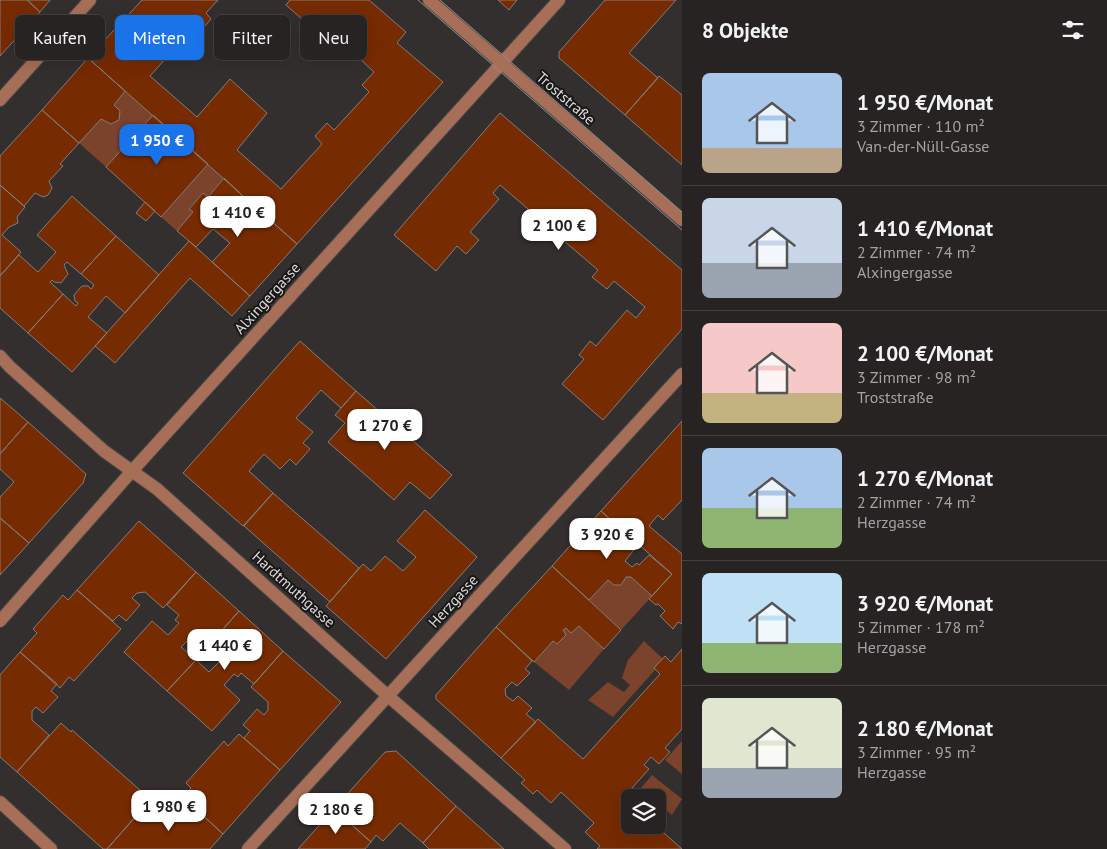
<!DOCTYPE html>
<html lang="de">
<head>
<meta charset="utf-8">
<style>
	body { margin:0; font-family:"PT Sans",sans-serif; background:#2e2b2a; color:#f1f3f6; height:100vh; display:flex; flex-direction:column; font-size:19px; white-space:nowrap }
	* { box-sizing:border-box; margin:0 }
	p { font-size:16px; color:#a4a4a5 }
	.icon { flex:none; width:28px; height:28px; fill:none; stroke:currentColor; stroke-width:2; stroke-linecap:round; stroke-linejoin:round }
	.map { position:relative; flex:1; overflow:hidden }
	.side { display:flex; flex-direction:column; background:#262322; width:425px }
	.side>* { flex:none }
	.banner { position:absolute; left:15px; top:15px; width:475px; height:45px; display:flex; gap:10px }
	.tools { position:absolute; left:621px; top:789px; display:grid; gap:10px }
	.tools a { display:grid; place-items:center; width:45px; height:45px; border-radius:8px; background:#262322; box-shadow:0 5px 20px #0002,0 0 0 1px #424040; font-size:25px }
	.price { position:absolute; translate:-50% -42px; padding:0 11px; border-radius:10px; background:#fff; color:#222; font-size:16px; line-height:32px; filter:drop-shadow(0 1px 2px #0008) }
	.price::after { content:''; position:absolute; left:50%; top:30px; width:15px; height:11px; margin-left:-8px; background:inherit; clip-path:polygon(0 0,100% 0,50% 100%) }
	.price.active { background:#1a73e8; color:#fff }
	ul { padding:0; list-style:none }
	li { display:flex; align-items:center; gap:15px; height:125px; padding:0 20px }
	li+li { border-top:1px solid #424040 }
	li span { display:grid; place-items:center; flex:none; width:140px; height:100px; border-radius:8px; color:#555 }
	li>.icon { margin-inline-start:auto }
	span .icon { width:60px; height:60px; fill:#fffc; stroke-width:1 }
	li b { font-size:21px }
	h2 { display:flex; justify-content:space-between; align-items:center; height:60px; padding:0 20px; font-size:21px }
	.tag { padding:0 18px; border-radius:8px; background:#262322; box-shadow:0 5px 20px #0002,0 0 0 1px #424040; font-size:18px; line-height:45px }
	.tag.active { background:#1a73e8; color:#fff }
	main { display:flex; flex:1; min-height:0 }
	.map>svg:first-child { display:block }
	.green { fill:#7b432b }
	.building { fill:#772b00; stroke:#827e7d }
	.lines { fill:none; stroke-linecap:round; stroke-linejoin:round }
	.minor-casing { stroke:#4e4b4a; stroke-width:14 }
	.minor { stroke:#a76f58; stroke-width:12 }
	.tram { stroke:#8f8d8c; stroke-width:1 }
	.labels { text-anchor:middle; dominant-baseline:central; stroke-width:4; stroke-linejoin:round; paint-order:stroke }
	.street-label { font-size:15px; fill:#dfdddc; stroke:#191717 }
</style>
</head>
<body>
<main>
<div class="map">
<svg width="682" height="849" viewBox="0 0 682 849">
	<rect width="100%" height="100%" fill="#322f2e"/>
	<path class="green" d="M125,91L153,115L106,167L79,143L101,119L111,124L119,120L120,111L114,105Z
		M208,164L224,178L208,197L203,193L189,208L193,212L177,231L161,217Z
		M626,577H631L652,596L621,630L589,600L608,580L614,585H621Z
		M579,626L604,649L569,690L534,662L553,641L557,644L566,635L563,630L566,628Z
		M644,641L664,660L613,717L588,700L608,682L624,692L630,685L622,678L628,660Z
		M682,741V774L665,760Z
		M652,775L682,799L672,815L658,803V798L651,797L640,789Z"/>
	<path class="building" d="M0,0H27L40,12L0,56Z
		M27,0H50L40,12Z
		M142,0H218L206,13L211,19L198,34L193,28L150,76L197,117L230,79L267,113L237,150L281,189L322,144L315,136L327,123L334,130L369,92L362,85L374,72L344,44L340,50L325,37L329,32L309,14L303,20L286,5L290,0H369L406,32L397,43L443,82L297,244L88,58Z
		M498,0H517L509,10Z
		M605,0H676L629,53L658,78L625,115L559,58V52Z
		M88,58L125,91L114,105L120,111L119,120L111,124L101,119L79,143L42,110Z
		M659,76L682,95V165L625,115Z
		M42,110L79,143L60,164L63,166L49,181L52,188L48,195L43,197L35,193L24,206L0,185V156Z
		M500,113L682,270V329L603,420L562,384L584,359L579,355L590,341L596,346L627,310L636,318L645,307L614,281L607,289L592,277L598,270L550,229L544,235L528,221L534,214L500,185L493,193L499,199L470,232L479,240L466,254L457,246L436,271L394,235Z
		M153,115L208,164L161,217L106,167Z
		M224,178L242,195L233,207V217L230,221L241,231L259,210L297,244L250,296L212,262L230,243L213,229L196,247L177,231L193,212L189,209L203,193L208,197Z
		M0,185L25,207L17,217L18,223L9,227L2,235L21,252L0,276Z
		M72,196L116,236L81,274L67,262L64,265L68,274L61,283L54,282L52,280L50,282L63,294L28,333L0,308V276L19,255L38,272L56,252L37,235Z
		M145,202L155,211L146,221L136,213Z
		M116,236L159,275L125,313L106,296L88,317L107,333L72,372L28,333L63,294L76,306L78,303L75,301L74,295L82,286H88L91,289L94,285L81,274Z
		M189,241L250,296L232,316L190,278L115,363L95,346Z
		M300,341L356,391L341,408L321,390L296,418L313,432L303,443L310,449L296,465L290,459L280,469L264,454L249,471L273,493L243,526L183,473Z
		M356,391L452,475L430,499L410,482L394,500L328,442L345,423L335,415Z
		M0,398L28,422L0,454Z
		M682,421V500L663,520L658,515L649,526L682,554V624L678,622L673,629L660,616L665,611L658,604L656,605L649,599L672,574L601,511Z
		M28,422L86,474L83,483L29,543L0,518V497L14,482L0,469V454Z
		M273,493L359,568L330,602L244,526Z
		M425,510L477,557L386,659L326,606L363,564L371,571L385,556L403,571L416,557L397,541Z
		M601,511L638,545L625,561L632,567L637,563L639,565L649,555L672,574L652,596L631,577H626L621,585H614L608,580L589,600L552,566Z
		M0,518L29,543L0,575Z
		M139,521L196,572L163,608L145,592L137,593L132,598L140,605L126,621L119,615L113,621L77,590Z
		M552,566L621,630L604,649L579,626L571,633L566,628L563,630L566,635L557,644L553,641L534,662L496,627Z
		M196,572L239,611L210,644L200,635L196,639L192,636L181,647L196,660L167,691L124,652L152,621L168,635L179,623L175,620L179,615L167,605Z
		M77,590L121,629L74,681L69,677L60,688L20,652L37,633L33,629L63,595L68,600Z
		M239,611L283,651L254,684L241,673L238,677L234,674L224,685L240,700L212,731L167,691L196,660L209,672L220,661L216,657L220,652L210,644Z
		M496,627L532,661L525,669L530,673L517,686L512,682L505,689L506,696L513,701L518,696L532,708L526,714L536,722L501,758L436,699V695Z
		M682,649V729L665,748L670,752L659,764L651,757L644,765L649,769L624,797L630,802V825H655L682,849H597L600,846L585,832L594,823L561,792L551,803L537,790L533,794L521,783L525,780L501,758L538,719L583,759L660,674L654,668L665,656L671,662Z
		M283,651L341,702L280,770L244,738L250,731L243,725L257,709L264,715L268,710V702L251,687Z
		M20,652L57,684L51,691L58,697L43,713L36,707L32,711V720L49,735L17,772L0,757V675Z
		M61,723L71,732L72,730L141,791L139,793L149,801L107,849H103L17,772Z
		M239,734L280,770L223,834L183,797L191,788L186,783L224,741L228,746Z
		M396,751L456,806L423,843L400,823L383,841L376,835L371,842L334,809L385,752Z
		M187,801L223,834L210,849H107L138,814L146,822L153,814H161L169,821Z
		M456,806L504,849H429L423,843Z
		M334,809L371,842L365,849H298Z"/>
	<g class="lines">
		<defs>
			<path id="minor" d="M429,0L682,220
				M0,100L90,0
				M0,356L10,367L104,451L157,489L388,696L565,849
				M0,621L132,471L559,0
				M0,802L51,849
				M248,849L682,374"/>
		</defs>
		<use href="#minor" class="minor-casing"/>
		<use href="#minor" class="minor"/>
		<path class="tram" d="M418,0L682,230
			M440,0L682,212"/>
	</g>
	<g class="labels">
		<g class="street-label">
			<text transform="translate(566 98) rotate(41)">Troststraße</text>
			<text transform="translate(267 298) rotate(-48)">Alxingergasse</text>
			<text transform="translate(294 589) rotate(42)">Hardtmuthgasse</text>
			<text transform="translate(453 601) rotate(-48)">Herzgasse</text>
		</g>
	</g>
</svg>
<div class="tools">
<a><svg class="icon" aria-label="layers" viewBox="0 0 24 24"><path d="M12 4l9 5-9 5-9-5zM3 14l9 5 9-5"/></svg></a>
</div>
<b class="price active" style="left:157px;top:166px">1 950 €</b>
<b class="price" style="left:238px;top:238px">1 410 €</b>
<b class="price" style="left:559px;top:251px">2 100 €</b>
<b class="price" style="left:385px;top:451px">1 270 €</b>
<b class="price" style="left:607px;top:560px">3 920 €</b>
<b class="price" style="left:225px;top:671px">1 440 €</b>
<b class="price" style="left:169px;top:832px">1 980 €</b>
<b class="price" style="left:336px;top:835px">2 180 €</b>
<div class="banner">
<a class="tag">Kaufen</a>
<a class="tag active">Mieten</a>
<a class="tag">Filter</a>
<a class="tag">Neu</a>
</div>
</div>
<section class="side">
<h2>8 Objekte<svg class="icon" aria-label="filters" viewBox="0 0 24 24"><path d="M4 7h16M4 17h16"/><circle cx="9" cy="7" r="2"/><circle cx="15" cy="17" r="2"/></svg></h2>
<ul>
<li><span style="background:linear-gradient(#a9c7e8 75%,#b9a48a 0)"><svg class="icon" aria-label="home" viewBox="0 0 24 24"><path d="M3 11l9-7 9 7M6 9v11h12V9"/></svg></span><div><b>1 950 €/Monat</b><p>3 Zimmer · 110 m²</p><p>Van-der-Nüll-Gasse</p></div></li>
<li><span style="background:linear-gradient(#c9d6e8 65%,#9aa5b1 0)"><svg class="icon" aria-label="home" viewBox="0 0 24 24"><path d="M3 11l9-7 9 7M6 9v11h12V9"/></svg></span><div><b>1 410 €/Monat</b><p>2 Zimmer · 74 m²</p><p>Alxingergasse</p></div></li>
<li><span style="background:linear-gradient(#f6c9c9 70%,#c2b280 0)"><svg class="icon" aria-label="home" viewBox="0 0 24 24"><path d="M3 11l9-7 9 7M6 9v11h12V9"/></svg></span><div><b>2 100 €/Monat</b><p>3 Zimmer · 98 m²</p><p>Troststraße</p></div></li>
<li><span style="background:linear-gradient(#a9c7e8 60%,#8fb573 0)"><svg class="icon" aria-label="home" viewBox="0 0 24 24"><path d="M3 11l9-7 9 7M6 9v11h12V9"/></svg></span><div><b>1 270 €/Monat</b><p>2 Zimmer · 74 m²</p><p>Herzgasse</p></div></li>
<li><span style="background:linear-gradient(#bfe0f5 70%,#8fb573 0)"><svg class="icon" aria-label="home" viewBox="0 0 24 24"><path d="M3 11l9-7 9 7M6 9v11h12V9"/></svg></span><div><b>3 920 €/Monat</b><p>5 Zimmer · 178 m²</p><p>Herzgasse</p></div></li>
<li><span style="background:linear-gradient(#dfe7d0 70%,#9aa5b1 0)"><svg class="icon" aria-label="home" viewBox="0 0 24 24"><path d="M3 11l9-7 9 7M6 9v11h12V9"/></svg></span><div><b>2 180 €/Monat</b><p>3 Zimmer · 95 m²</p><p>Herzgasse</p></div></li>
</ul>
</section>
</main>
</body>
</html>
